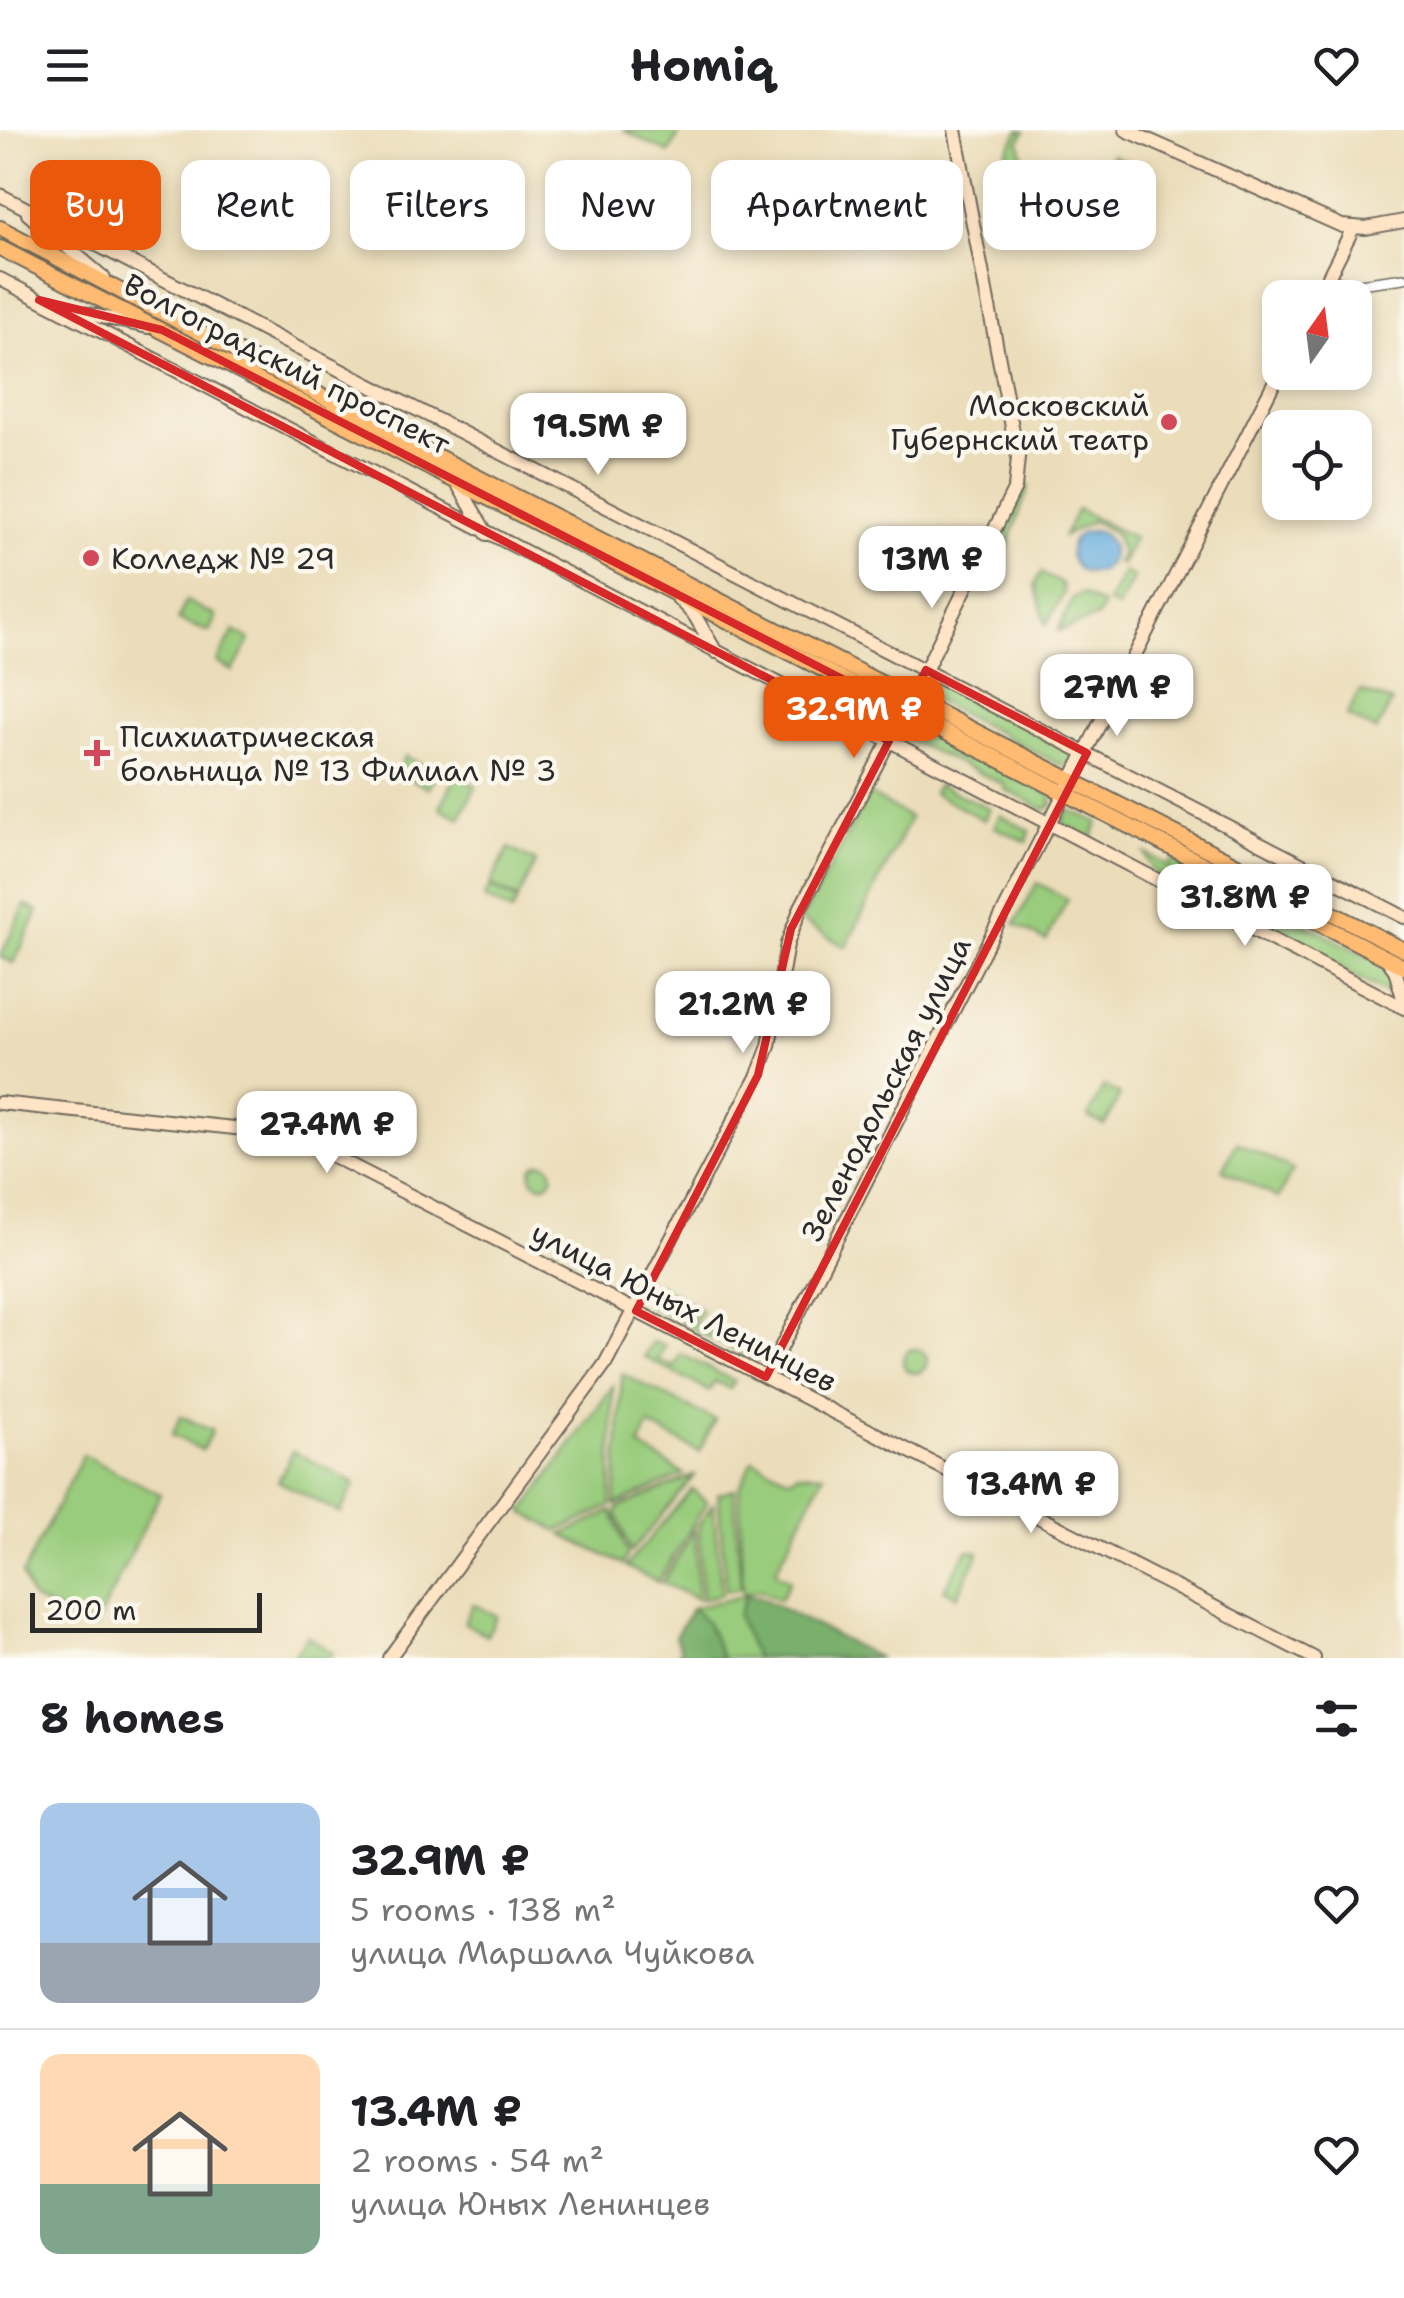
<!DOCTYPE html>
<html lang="en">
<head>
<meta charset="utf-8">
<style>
	body { margin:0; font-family:"Shantell Sans",sans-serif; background:#f2f2f2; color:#202124; height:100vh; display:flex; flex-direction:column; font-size:38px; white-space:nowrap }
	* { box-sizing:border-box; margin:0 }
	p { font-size:32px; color:#757577 }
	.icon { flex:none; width:55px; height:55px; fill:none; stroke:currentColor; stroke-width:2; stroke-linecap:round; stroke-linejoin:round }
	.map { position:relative; height:1528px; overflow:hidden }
	.side { display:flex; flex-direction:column; background:#fff; flex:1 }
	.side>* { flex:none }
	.top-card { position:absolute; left:30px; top:30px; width:1345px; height:90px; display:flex; gap:20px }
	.needle { width:65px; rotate:14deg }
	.controls { position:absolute; left:1262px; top:150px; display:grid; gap:20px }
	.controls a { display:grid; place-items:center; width:110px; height:110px; border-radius:20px; background:#fff; box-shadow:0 5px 15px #0003; font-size:50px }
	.scale { position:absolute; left:30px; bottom:25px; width:232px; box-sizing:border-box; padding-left:10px; border:5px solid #2b2b2b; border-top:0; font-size:28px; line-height:35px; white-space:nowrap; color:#2b2b2b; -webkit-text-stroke:8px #fbf7ec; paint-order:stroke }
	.price { position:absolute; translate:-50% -85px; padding:0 22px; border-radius:20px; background:#fff; color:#222; font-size:32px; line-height:65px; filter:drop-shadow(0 2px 5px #0008) }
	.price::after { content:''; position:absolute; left:50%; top:60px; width:30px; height:22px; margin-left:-15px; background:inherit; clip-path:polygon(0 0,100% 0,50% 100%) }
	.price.selected { background:#ea580c; color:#fff }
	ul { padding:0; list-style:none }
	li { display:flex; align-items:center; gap:30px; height:250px; padding:0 40px }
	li+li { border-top:2px solid #e0e0e0 }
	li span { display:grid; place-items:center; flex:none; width:280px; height:200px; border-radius:20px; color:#555 }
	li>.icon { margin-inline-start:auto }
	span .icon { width:120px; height:120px; fill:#fffc; stroke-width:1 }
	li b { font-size:42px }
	h2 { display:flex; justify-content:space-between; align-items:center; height:120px; padding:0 40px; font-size:42px }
	.pill { padding:0 35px; border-radius:20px; background:#fff; box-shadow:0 5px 15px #0003; font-size:35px; line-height:90px }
	.pill.selected { background:#ea580c; color:#fff }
	header { display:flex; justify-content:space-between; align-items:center; height:130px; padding:0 40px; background:#fff; font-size:45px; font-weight:700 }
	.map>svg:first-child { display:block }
	.green { fill:#99cc7c; stroke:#627c54; stroke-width:2.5 }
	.forest { fill:#7ab06c; stroke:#526e4c; stroke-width:2.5 }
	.water { fill:#67adde; stroke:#496c84; stroke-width:2.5 }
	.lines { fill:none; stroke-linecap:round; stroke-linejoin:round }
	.street-casing { stroke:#6e695d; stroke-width:12 }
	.secondary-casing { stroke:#6e695d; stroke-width:16 }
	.primary-casing { stroke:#6e695d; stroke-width:18 }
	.street { stroke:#fff; stroke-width:9 }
	.secondary { stroke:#ffe4c6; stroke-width:12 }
	.primary { stroke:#ffbb71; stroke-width:14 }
	.marked { fill:none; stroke:#d62828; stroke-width:8; stroke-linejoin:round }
	.poi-dot { fill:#d1495b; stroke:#fbf7ec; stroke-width:4 }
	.labels { text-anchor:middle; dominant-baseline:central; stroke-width:9; stroke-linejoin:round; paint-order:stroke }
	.street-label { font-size:30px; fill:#2b2b2b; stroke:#fbf7ec }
	.poi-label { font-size:30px; fill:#2b2b2b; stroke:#fbf7ec; text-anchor:start }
</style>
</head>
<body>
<header><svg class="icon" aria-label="menu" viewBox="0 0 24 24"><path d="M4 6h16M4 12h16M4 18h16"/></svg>Homiq<svg class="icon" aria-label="heart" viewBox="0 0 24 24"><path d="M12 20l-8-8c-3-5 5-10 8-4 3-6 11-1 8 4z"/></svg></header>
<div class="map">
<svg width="1404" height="1528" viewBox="0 0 1404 1528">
	<rect width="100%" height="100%" fill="#fbf7ec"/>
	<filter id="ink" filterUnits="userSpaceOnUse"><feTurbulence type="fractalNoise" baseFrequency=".01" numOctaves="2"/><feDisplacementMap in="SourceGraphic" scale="20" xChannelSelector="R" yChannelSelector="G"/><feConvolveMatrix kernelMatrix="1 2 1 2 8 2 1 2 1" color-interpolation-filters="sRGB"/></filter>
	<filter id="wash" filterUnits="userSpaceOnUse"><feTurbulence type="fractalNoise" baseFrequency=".0048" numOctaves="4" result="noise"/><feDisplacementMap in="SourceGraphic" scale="40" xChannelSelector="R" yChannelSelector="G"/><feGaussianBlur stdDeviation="2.25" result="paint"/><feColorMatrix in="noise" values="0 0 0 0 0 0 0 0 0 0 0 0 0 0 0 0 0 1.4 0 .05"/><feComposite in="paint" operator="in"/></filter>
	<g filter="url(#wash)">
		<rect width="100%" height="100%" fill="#ebddb9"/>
		<path class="green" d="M623,0H681L669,23Z
			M1019,0L1025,1L1019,11L1023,24L1007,53L1002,30Z
			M1112,25L1146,41L1137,60L1103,44Z
			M394 47a11 11 0 1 1 22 0a11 11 0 1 1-22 0Z
			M1021,352L1029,356L1008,416L997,418L993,411Z
			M1077,379L1134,408L1121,435L1117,433L1122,423L1114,402L1092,391L1064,406Z
			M1124,442L1134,447L1118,478L1108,473Z
			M1041,443L1062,454L1064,463L1046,495L1035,454Z
			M1082,464L1103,475L1098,487L1058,501L1073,468Z
			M186,471L216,486L209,502L178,490Z
			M234,501L250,510L233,541L217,532Z
			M937,550L1072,620L1073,631L1063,636L928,567L927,555Z
			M1360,561L1392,572L1376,601L1347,586Z
			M833,563L847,569L851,563L891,581L890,598L880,601L836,579Z
			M911,593L1052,665V675L1046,680L1004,659L1005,655L902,607V597Z
			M405,626L437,642L428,658L397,642Z
			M456,646L476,656L460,688L440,678Z
			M938,655L989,678L984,690L933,663Z
			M869,664L910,688L846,817L801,791Z
			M1068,679L1098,692L1092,710L1062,694Z
			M1000,685L1030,701L1027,712L994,697Z
			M509,718L536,732L518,769L490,755Z
			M1145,723L1169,736L1172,730L1196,738L1386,836L1399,869L1154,743Z
			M1037,753L1068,769L1046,811L1015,794Z
			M490,757L517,771L512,782L484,768Z
			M25,775L38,781L14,833L0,827Z
			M1104,956L1120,965L1105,995L1088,987Z
			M1237,1012L1293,1040L1278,1068L1223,1040Z
			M531 1044a11 11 0 1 1 22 0a11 11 0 1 1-22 0Z
			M659,1154L702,1181L697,1190L655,1168Z
			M649,1170L763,1228L756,1231L649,1177Z
			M652,1212L665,1215L658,1229L674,1237L681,1224L734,1251L730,1259L715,1251L709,1261L644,1227Z
			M903 1231a12 12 0 1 1 24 0a12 12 0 1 1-24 0Z
			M622,1244L715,1290L699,1322L649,1295L639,1316L684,1344L615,1375Z
			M613,1256L611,1376L558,1401L523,1382Z
			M181,1286L212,1301L202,1320L172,1305Z
			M293,1321L355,1353L340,1383L278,1351Z
			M83,1325L160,1364L94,1498L32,1469L22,1445Z
			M753,1330L790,1348L798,1343L824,1344L775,1442L790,1450L780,1470L760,1460L743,1463L739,1358Z
			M695,1345L631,1422L616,1383L619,1377Z
			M692,1359L707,1372L658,1452L626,1436Z
			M734,1359L741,1458L726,1461L718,1364Z
			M713,1374L722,1464L702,1469L699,1394Z
			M612,1381L628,1424L623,1434L562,1405Z
			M695,1399L698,1469L662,1453Z
			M968,1420L979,1422L957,1466L944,1459Z
			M746,1465L759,1467L879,1528H676L681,1520L675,1507L692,1478Z
			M473,1474L497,1486L487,1505L464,1493Z
			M307,1506L333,1523L330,1528H293Z"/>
		<path class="forest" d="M746,1465L759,1467L879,1528H755L738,1486Z
			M692,1478L707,1493L722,1528H676L681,1520L675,1507Z"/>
		<path class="water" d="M1070 422a21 21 0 1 1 42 0a21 21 0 1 1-42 0Z"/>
	</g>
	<g filter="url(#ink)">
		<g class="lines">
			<defs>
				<path id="street" d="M1328,149L1352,155L1404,148"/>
				<path id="secondary" d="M1126,0L1342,96L1366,98L1404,91
					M0,65L1404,787
					M28,84L104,148
					M0,149L1404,878
					M1318,168L1353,98
					M65,179L148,197
					M457,353L487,404
					M676,466L695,486L716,522
					M1386,828L1395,840L1404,871
					M0,973L290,1004L1314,1528
					M766,1247L1280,241
					M389,1528L605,1234L758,945L769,916L787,814L801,777L905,581L1015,358L1018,328L955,0"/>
				<path id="primary" d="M0,98L444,330L1404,820
					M0,118L1404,837"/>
			</defs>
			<use href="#street" class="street-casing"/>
			<use href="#secondary" class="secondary-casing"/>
			<use href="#primary" class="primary-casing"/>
			<use href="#street" class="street"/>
			<use href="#secondary" class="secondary"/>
			<use href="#primary" class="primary"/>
		</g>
	</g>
	<path class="marked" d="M39,170L162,200L905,581L926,540L1087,623L766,1247L636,1181L758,945L791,799L889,611Z"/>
	<g class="poi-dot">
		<circle cx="1169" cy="292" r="10"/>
		<circle cx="91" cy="428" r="10"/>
		<path d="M92 608h10v10h10v10h-10v10h-10v-10h-10v-10h10z"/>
	</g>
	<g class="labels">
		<g class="street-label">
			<text transform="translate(287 234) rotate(27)">Волгоградский проспект</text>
			<text transform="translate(886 959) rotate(-63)">Зеленодольская улица</text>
			<text transform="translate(684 1177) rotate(27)">улица Юных Ленинцев</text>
		</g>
		<g class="poi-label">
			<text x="1149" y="275" text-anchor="end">Московский<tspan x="1149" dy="34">Губернский театр</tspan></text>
			<text x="111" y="428">Колледж № 29</text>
			<text x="120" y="606">Психиатрическая<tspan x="120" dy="34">больница № 13 Филиал № 3</tspan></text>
		</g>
	</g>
</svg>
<div class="controls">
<a><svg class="needle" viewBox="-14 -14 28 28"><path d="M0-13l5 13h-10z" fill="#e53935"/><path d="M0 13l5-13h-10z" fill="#757577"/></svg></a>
<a><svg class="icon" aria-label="locate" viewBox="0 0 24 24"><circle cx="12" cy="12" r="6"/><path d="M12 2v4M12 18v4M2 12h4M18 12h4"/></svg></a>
</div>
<div class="scale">200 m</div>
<b class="price" style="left:598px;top:348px">19.5M ₽</b>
<b class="price" style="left:932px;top:481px">13M ₽</b>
<b class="price" style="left:1117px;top:609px">27M ₽</b>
<b class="price selected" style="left:854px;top:631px">32.9M ₽</b>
<b class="price" style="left:1245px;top:819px">31.8M ₽</b>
<b class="price" style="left:743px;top:926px">21.2M ₽</b>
<b class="price" style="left:327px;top:1046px">27.4M ₽</b>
<b class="price" style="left:1031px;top:1406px">13.4M ₽</b>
<div class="top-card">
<a class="pill selected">Buy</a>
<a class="pill">Rent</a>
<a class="pill">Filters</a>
<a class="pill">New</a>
<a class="pill">Apartment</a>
<a class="pill">House</a>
</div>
</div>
<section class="side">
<h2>8 homes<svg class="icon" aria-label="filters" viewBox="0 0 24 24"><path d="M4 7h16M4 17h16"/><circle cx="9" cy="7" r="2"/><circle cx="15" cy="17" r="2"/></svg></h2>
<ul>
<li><span style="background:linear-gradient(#a9c7e8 70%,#9aa5b1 0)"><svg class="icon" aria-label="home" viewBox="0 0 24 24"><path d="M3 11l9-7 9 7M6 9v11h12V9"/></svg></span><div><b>32.9M ₽</b><p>5 rooms · 138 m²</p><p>улица Маршала Чуйкова</p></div><svg class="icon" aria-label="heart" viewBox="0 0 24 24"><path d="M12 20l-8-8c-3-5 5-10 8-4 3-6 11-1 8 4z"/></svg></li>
<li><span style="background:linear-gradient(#ffd9b3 65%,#7fa58c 0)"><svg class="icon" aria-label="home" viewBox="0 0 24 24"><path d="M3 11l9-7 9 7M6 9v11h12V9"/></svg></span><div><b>13.4M ₽</b><p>2 rooms · 54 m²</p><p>улица Юных Ленинцев</p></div><svg class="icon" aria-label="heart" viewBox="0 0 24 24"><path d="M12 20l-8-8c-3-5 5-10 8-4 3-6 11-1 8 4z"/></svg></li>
</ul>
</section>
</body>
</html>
